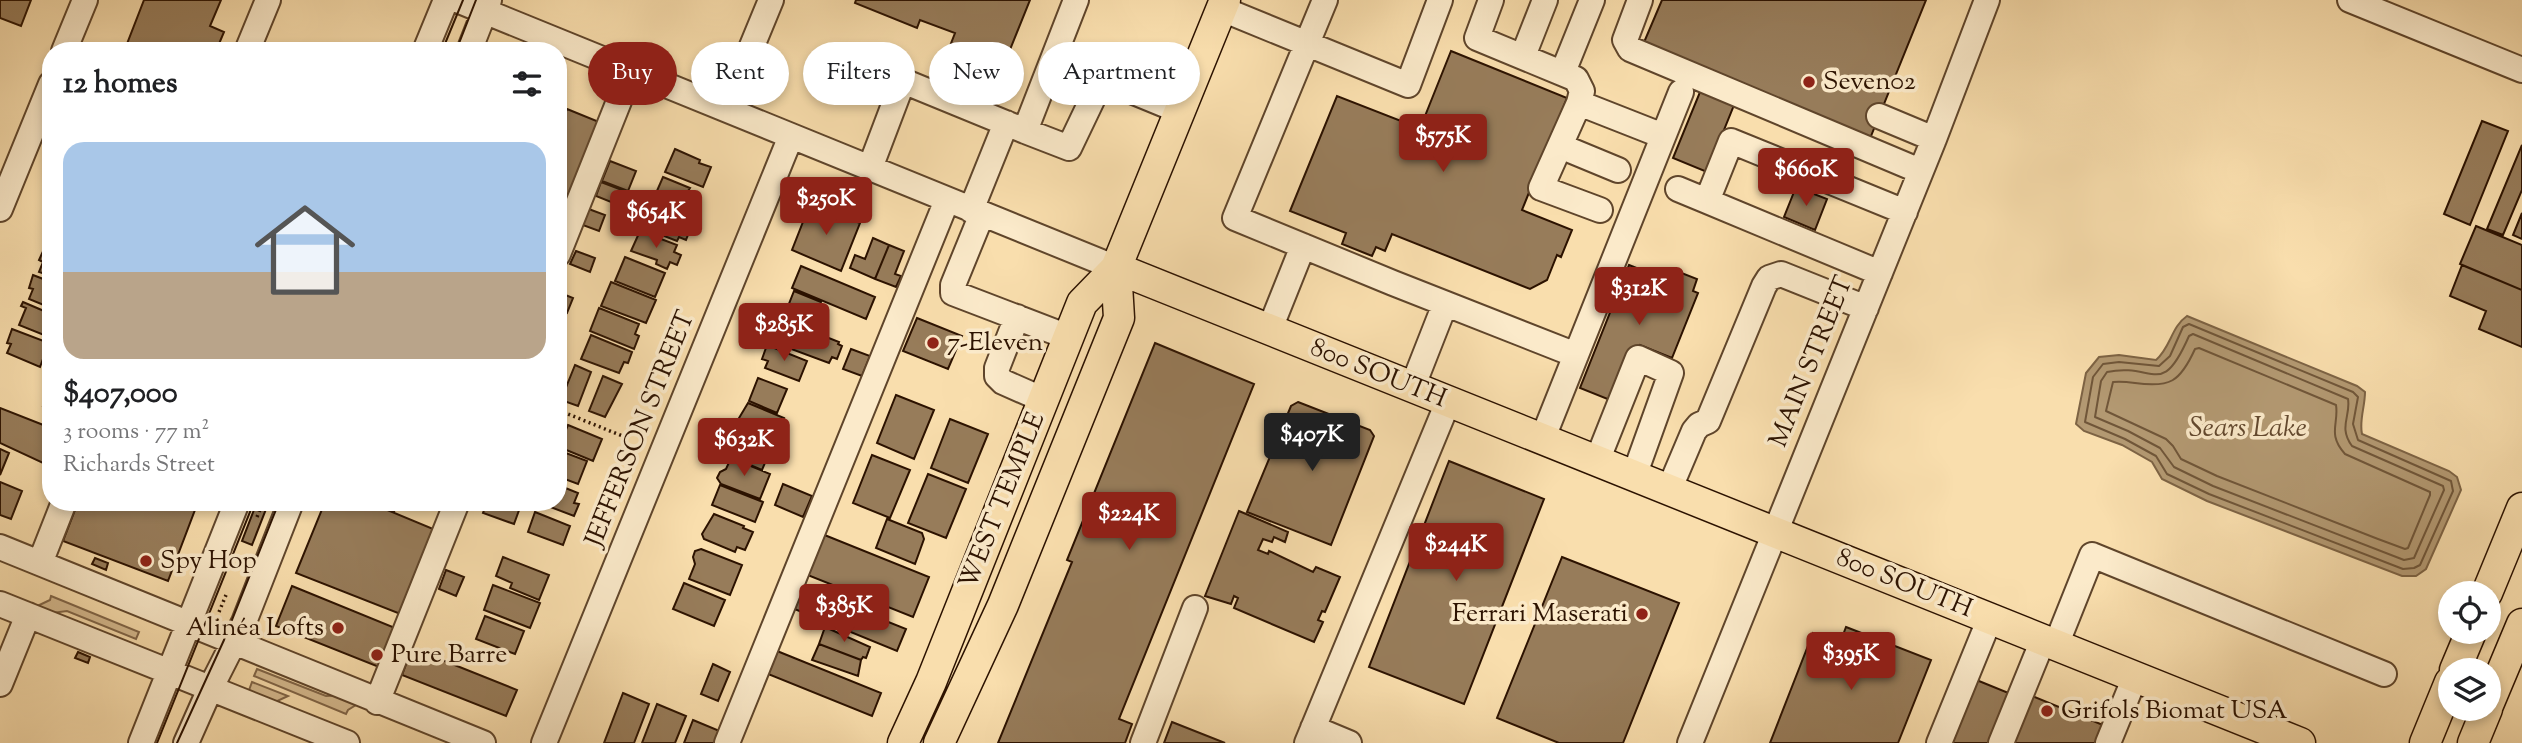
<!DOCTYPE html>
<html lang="en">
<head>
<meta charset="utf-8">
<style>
	body { margin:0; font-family:"Sorts Mill Goudy",serif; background:#f6f6f6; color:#202124; height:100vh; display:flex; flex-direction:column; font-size:26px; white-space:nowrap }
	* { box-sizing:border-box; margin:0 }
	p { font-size:23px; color:#757577 }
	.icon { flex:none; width:38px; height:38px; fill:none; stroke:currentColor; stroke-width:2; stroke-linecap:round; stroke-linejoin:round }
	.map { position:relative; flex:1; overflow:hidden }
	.drawer { position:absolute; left:42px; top:42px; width:525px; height:469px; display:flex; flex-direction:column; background:#fff; border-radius:28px; box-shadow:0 4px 10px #0003 }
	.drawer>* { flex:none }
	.guide { position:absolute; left:588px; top:42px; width:665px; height:63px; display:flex; gap:14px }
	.controls { position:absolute; left:2438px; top:581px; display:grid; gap:14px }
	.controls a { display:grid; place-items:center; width:63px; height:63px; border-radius:50%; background:#fff; box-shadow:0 4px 10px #0003; font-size:35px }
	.price { position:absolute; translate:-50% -60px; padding:0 16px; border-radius:7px; background:#8f2418; color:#fff; font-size:23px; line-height:46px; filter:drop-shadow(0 2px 4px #0008) }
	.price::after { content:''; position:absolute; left:50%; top:42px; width:21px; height:16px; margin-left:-10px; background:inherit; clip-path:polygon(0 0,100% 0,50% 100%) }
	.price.on { background:#222; color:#fff }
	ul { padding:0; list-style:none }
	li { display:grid; align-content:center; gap:14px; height:371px; padding:0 21px }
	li+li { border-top:2px solid #e0e0e0 }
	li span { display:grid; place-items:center; height:217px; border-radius:21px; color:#555 }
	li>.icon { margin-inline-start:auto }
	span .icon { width:126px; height:126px; fill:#fffc; stroke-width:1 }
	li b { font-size:30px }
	h2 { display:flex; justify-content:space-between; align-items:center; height:84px; padding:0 21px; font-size:30px }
	.chip { padding:0 24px; border-radius:32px; background:#fff; box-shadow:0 4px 10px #0003; font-size:24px; line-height:63px }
	.chip.on { background:#8f2418; color:#fff }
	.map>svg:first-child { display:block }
	.green { fill:#d6bb90; stroke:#816648; stroke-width:2 }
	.water { fill:#b39972; stroke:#7d6344; stroke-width:2 }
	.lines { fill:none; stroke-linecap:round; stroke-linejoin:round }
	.shore { stroke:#705639; stroke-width:2 }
	.building { fill:#977c5a; stroke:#2c1200; stroke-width:2 }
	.minor-casing { stroke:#5f452b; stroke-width:28 }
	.major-casing { stroke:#2c1200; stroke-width:33 }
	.path { stroke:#2c1200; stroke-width:3.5; stroke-dasharray:2 3.5; stroke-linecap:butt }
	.minor { stroke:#fbeaca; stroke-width:24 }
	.major { stroke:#f9dead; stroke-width:30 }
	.tram { stroke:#2c1200; stroke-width:2 }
	.poi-dot { fill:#8f2418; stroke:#fbeaca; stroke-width:2.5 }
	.labels { text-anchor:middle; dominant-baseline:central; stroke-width:7; stroke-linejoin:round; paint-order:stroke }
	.poi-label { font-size:26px; fill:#2c1200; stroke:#fbeaca; text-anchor:start }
	.street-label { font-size:26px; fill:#2c1200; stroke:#fbeaca }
	.water-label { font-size:28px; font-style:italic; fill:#62482e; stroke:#fbeaca }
</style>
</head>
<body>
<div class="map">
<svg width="2522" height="743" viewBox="0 0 2522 743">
	<rect width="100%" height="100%" fill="#f9dead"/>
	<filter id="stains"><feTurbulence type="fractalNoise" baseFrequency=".00286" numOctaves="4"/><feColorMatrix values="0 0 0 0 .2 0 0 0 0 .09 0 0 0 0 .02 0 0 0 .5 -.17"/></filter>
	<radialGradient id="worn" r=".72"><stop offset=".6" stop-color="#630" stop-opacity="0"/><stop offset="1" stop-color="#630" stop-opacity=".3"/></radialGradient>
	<path class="green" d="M51,596L139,632L136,639L67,611L44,614L31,609L50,600Z
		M257,669L326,696L350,695L364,700L348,710L346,714L254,676Z
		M252,682L288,696L271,704L248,693Z"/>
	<path class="water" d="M2187,316L2357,386L2365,392C2365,407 2359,420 2362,434L2449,471L2457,477L2461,490L2426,569L2416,576H2402L2207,501L2162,479L2152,462L2122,445L2084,431L2076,424L2086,373L2099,357L2119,355L2156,360C2171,347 2171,327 2187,316Z"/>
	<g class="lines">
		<path class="shore" d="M2189,324L2353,392L2358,397L2353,424L2358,440L2451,481L2453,491L2420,565L2414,568L2403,569L2209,494L2167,474L2156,456L2125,439L2085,422L2093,377L2103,364L2119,362L2159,366L2170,356L2183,327Z
			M2193,334L2348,399C2351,416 2338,427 2352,446L2443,486L2444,490L2414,558L2404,560L2213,486L2174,467L2160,448L2128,431L2095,417L2101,381L2107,372C2155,362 2161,400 2189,336Z
			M2199,348L2336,405C2339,424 2327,434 2345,454L2430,492V495L2408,548L2405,549L2378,539L2217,476L2181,459L2173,446L2166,439L2106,411L2113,382C2121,381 2128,382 2135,383C2170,388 2180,382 2195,349Z"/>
	</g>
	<path class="building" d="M0,0H31L21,26L0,18Z
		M144,0H221L210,26L224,32L216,51H130L125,49Z
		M856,0H1030L1003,67L950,46L955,33L920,20L917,28L855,3Z
		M1662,0H1926L1869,141L1642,47Z
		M1451,51L1567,98L1522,210L1572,230L1561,257L1557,255L1547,280L1530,289L1392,234L1385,251L1376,247L1372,256L1342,244L1346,233L1290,211L1337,96L1406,123L1409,116L1423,121Z
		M1700,92L1734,105L1707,172L1673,158Z
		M567,109L604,124L572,202L558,197V132Z
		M2482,121L2508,131L2470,225L2444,214Z
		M2522,145V190L2503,235L2487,229Z
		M675,149L700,160L699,163L711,167L703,187L665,172Z
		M610,161L636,171L628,191L602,181Z
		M663,177L690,188L688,191L700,196L692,215L653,200Z
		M601,182L622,190L616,204L596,196Z
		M1796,187L1827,199L1815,230L1784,217Z
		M656,203L688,215L686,220L693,222L686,240L679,237L677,241L646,229Z
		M810,204L860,223L841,271L792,250Z
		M586,208L605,215L599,231L580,224Z
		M2522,213V239L2513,235Z
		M2476,226L2522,245V290L2460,264Z
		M640,231L677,245L674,252L681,255L677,265L670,262L667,269L656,264L657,260L631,251Z
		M873,238L889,245L875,279L850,268L855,255L865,259Z
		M889,245L904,251L895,274L901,276L896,287L875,279Z
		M45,247L51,249V276L39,272L43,262L39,260Z
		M576,251L595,258L590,272L570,264Z
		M625,257L665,273L655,297L615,281Z
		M1629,265L1674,283L1679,272L1697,279L1693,291L1698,293L1672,358L1640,345L1615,402L1580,388Z
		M2462,265L2522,290V347L2479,329L2486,311L2450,296Z
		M801,266L875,297L866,319L792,288Z
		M33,275L51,282V308L29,299L33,289L29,288Z
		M611,282L656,300L646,323L601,306Z
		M794,291L821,302L811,324L785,314Z
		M558,292L573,298L567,313L558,309Z
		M23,302L51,314V328L48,327L44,335L19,325L26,308L21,306Z
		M599,308L639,324L635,334L639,336L634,349L590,331Z
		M778,318L839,342L838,344L842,346L837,359L832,357L829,363L775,343L778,334L772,332Z
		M917,318L962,336L948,369L903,351Z
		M12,329L49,343L40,367L7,353L11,344L7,343Z
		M591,335L632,352L628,363L624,362L619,373L581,359Z
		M1155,343L1254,384L1119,719L1132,724L1125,743H998L1072,562L1067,560Z
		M767,345L807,361L799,381L765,368L768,361L762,359Z
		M851,349L870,356L862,376L843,369Z
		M575,365L591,372L578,406L561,400Z
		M603,376L622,384L605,417L589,411Z
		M758,378L787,389L777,413L749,401Z
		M51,386V409L43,406Z
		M896,395L934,410L914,459L877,443Z
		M1298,402L1370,430L1374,436L1331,545L1247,512L1291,406Z
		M748,403L784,418L773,444L738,429L736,423Z
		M0,408L51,428V444L43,463L0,443Z
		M950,419L988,434L968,483L931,468Z
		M568,425L602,439L593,461L559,447L558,429L565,432Z
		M736,431L772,446L762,470L738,460L739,456L728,452Z
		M0,449L9,453L0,475Z
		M558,450L587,461L578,484L565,479L564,483L558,480Z
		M872,455L910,470L890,518L853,503Z
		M731,458L770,474L760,499L721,484L717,478L720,472L726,469Z
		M1449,461L1544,499L1464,704L1369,667Z
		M928,474L966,489L946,538L908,523Z
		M0,482L22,491L11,519L0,515Z
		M783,484L812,496L803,517L775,505Z
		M558,485L578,493L574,503L579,504L574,516L540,503L558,502Z
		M720,485L763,502L755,522L712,505Z
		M78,502H150L167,509L169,502H198L168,581L63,541Z
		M257,502L268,504L252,545L242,541Z
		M325,502H368L438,531L403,615L296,573Z
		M370,502H397L394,512Z
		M487,502H522L514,524L483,513Z
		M1239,511L1288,532L1285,542L1274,537L1272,542L1263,539L1258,550L1268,554L1269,551L1313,572L1316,567L1340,577L1325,612L1322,611L1318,620L1323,622L1314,642L1234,608L1238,598L1234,596L1231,604L1205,596Z
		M535,512L570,526L563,545L528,532Z
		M714,514L744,526L743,528L753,532L745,550L737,547L735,552L704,539L702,534Z
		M887,519L922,533L924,539L915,564L876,548Z
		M822,534L929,577L913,617L805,574Z
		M701,549L742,565L730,595L689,579L695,564L693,557L695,551Z
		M503,557L549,575L539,600L510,588L512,583L496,576Z
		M1562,557L1679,603L1623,743H1559L1497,718Z
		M95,558L108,563L106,570L92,564Z
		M446,570L464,577L456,596L439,589Z
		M684,583L725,600L714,626L673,609Z
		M493,585L540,603L530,628L484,610Z
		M292,586L400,630L384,669L276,626Z
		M801,587L906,629L897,651L792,608Z
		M485,616L524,631L515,654L476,639Z
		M825,627L870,647L866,658L863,657L861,660L819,644Z
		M1846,627L1931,660L1898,743H1770L1813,633L1840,643Z
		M819,644L861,660L858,676L812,660Z
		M412,648L517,690L506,716L402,675Z
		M777,651L881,693L872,716L768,674Z
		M78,652L90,657L88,663L75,658Z
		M713,664L730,672L718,701L701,694Z
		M1974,679L2011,694L1991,743H1949Z
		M623,693L649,704L634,743H604Z
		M2032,696L2103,725L2095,743H2013Z
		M657,704L686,716L675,743H642Z
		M693,720L722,732L718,743H684Z
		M1172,722L1225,743H1164Z"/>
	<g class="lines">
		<defs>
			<path id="minor" d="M457,0L1116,268
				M1325,0L1235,218L1393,283L1576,355
				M1491,0L1477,38L1576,79L1582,91L1579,103L1541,188L1600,210
				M1640,0L1625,40L1630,49L1920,171
				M2350,0L2522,70
				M1222,9L1408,85L1440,0
				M64,51L85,0
				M247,51L268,0
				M425,51L446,0
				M469,51L489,0
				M1523,56L1545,0
				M1563,72L1592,0
				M1579,103L1663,136
				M726,109L771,0
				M1879,116L1934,139
				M1025,131L1069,148L1102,79L1180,111
				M1560,146L1618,170
				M870,168L903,81L1025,131L1076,0
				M1678,189L1707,201
				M0,209L51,84
				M971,210L1006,123
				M982,214L953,285V293L1068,337
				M558,254L631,71
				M1880,273L1707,201L1731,141L1905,212
				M1017,317L997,368V376L1003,382L1044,400
				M1269,331L1303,246
				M1412,388L1445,304
				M1542,440L1681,92
				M1597,461L1638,358L1671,373L1634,476
				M1669,490L1694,431L1699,425L1708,421L1764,286L1769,278L1781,274L1866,308
				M0,547L483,743
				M40,563L64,502
				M0,604L347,743
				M2056,645L2092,555L2384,674
				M0,684L28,615
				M377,702L457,502
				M1313,728L1349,743
				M141,743L237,502
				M186,743L210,689L244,622L291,502
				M544,743L791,136
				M727,743L947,200
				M1143,743L1195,608
				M1307,743L1448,402
				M1690,743L1934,139L1987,0
				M1939,743L1990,618
				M2001,743L2043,640
				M2108,743L2135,677"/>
			<path id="major" d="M1116,268L2300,743
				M2487,593L2522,508
				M2455,670L2471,632
				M2488,705L2522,624
				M903,743L931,682L1082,303L1116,268L1225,0
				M939,743L1003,605L1119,318L1116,268
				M2425,743L2450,682
				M2473,743L2487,709"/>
		</defs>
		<use href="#minor" class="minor-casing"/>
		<use href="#major" class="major-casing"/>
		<path class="path" d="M558,410L625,437
			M257,517L263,502
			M219,612L226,595"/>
		<use href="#minor" class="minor"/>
		<use href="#major" class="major"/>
		<path class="tram" d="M442,51L463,0
			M456,51L476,0
			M157,743L254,502
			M177,743L224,640L279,502"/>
	</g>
	<g class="poi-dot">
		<circle cx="1809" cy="82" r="7"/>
		<circle cx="933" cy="343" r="7"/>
		<circle cx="146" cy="561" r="7"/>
		<circle cx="1642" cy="614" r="7"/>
		<circle cx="338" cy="628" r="7"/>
		<circle cx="377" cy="655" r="7"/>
		<circle cx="2047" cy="711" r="7"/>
	</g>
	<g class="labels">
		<g class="poi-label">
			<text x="1823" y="82">Seven02</text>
			<text x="947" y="343">7-Eleven</text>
			<text x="160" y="561">Spy Hop</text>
			<text x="1628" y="614" text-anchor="end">Ferrari Maserati</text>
			<text x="324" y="628" text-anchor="end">Alinéa Lofts</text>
			<text x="391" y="655">Pure Barre</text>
			<text x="2061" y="711">Grifols Biomat USA</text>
		</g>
		<g class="street-label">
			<text transform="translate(1812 362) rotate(-68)">MAIN STREET</text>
			<text transform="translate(1378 374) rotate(22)">800 SOUTH</text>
			<text transform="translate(641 429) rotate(-68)">JEFFERSON STREET</text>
			<text transform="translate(1003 501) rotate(-68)">WEST TEMPLE</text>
			<text transform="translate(1904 584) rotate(22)">800 SOUTH</text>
		</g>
		<g class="water-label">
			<text x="2248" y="429">Sears Lake</text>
		</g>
	</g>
	<rect width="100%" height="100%" filter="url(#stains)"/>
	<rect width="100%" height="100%" fill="url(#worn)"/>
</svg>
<div class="controls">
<a><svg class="icon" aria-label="locate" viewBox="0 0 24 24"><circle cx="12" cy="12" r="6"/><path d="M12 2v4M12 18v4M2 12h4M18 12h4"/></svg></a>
<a><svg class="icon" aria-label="layers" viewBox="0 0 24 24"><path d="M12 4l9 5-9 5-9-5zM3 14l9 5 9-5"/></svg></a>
</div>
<b class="price" style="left:1443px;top:174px">$575K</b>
<b class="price" style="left:1806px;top:208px">$660K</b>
<b class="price" style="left:826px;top:237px">$250K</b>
<b class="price" style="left:656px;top:250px">$654K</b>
<b class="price" style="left:1639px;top:327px">$312K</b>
<b class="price" style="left:784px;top:363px">$285K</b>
<b class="price on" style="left:1312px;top:473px">$407K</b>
<b class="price" style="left:744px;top:478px">$632K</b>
<b class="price" style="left:1129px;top:552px">$224K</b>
<b class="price" style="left:1456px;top:583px">$244K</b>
<b class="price" style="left:844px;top:644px">$385K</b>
<b class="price" style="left:1851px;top:692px">$395K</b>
<div class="guide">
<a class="chip on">Buy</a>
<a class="chip">Rent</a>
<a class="chip">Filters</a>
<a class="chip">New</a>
<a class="chip">Apartment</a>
</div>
<section class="drawer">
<h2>12 homes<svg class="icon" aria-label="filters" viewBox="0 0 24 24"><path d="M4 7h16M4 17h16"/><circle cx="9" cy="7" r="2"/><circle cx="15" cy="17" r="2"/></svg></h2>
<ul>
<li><span style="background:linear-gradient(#a9c7e8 60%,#b9a48a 0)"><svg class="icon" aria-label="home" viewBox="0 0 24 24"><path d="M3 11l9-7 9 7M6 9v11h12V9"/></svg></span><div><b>$407,000</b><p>3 rooms · 77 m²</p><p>Richards Street</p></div></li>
</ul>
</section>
</div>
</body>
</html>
